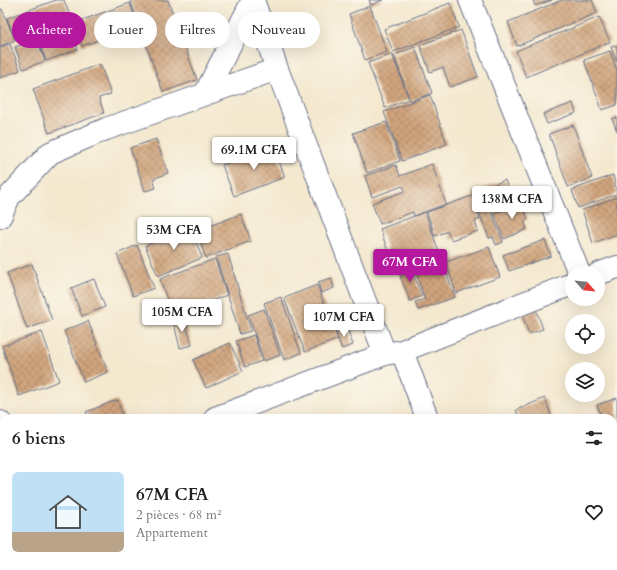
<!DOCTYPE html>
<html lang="fr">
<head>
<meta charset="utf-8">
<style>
	body { margin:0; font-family:Cardo,serif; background:#f6f6f6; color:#222; height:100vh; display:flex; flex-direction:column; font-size:15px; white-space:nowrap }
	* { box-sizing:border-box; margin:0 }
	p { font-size:13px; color:#767676 }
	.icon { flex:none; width:22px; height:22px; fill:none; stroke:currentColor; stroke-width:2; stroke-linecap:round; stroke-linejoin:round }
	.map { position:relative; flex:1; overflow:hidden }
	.panel { position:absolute; left:0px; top:414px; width:617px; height:156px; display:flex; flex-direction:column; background:#fff; border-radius:12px 12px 0 0; box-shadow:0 4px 16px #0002 }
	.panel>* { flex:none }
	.hud { position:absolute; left:12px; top:12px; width:400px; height:36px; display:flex; gap:8px }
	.needle { width:26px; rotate:117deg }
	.fabs { position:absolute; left:565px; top:266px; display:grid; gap:8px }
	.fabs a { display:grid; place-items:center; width:40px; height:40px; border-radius:50%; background:#fff; box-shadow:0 4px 16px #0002; font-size:20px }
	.price { position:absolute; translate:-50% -34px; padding:0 9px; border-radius:4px; background:#fff; color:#222; font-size:13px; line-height:26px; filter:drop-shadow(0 1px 2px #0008) }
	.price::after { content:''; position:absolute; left:50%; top:24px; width:12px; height:9px; margin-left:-6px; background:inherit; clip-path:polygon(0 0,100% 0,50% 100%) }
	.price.active { background:#b5179e; color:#fff }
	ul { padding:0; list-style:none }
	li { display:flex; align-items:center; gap:12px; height:100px; padding:0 12px }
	li span { display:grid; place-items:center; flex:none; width:112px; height:80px; border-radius:6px; color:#555 }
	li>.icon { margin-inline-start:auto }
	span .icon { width:48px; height:48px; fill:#fffc; stroke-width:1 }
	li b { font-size:17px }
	h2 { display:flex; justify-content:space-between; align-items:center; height:48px; padding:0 12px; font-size:17px }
	.tag { padding:0 14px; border-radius:18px; background:#fff; box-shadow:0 4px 16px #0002; font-size:14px; line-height:36px }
	.tag.active { background:#b5179e; color:#fff }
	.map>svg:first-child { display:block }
	.building { fill:url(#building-cross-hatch) }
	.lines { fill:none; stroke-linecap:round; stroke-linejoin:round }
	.minor-casing { stroke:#677086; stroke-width:24 }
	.minor { stroke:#fff; stroke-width:22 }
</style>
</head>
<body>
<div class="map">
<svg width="617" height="570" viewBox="0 0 617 570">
	<defs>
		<pattern id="building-cross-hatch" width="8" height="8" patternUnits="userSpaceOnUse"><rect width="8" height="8" fill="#d1a57d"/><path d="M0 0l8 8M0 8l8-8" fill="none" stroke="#a9876a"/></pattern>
	</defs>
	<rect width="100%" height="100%" fill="#fbf7ec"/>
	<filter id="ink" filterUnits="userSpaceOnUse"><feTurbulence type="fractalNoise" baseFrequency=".025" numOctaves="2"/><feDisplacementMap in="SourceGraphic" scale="8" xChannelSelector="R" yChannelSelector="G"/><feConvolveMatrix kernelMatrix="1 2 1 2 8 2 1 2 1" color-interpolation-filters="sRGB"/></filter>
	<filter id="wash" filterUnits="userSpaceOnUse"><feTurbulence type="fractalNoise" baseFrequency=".012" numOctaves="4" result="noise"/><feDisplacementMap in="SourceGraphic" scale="16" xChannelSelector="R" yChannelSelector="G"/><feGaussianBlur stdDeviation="0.9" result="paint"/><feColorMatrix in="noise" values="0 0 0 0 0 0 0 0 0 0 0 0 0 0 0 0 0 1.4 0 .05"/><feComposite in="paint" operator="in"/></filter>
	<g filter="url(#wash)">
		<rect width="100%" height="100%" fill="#f4e8cf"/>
		<g id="blocks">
			<path class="building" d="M56,0H64L71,19L15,39L7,18Z
				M130,0H168L197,80L163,92Z
				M369,0H383L371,5Z
				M533,0H552L535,6Z
				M562,0H592L597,13L517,46L508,22Z
				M130,3L140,32L122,39L120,32L82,46L74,23Z
				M450,3L459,27L393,52L384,29Z
				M370,6L387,52L365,60L349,14Z
				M2,9L15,40L0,46V10Z
				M599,17L610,42L526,77L516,51Z
				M68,22L78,49L46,61L40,44L45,43L41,32Z
				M461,30L478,77L450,87L443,67L430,72L420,45Z
				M37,39L45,61L23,69L15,47Z
				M10,44L20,70L0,78V47Z
				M617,45V62L611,47Z
				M415,47L432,93L410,101L394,55Z
				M610,51L617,70V105L602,110L584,60Z
				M392,54L409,99L385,108L368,63Z
				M100,64L111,94L99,98L104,113L49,133L33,89Z
				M430,95L447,144L402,161L384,112Z
				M573,103L576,113L547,124L543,114Z
				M617,117V131L612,119Z
				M386,122L400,161L367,173L353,133Z
				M573,125L592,178L568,187L549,134Z
				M156,139L168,173L153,179L156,188L145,191L130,148Z
				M273,146L285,177L234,196L222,165Z
				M432,164L446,204L414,216L413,212L380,224L372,203L405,191L403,186L372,197L365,176L396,165L400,176Z
				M613,175L617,194L578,208L572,190Z
				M505,180L508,188L501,191L505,202L500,204L501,206L491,211L503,242L496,245L493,237L489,238L472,193Z
				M472,196L480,219L475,221L478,231L451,240L448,231L435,236L427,212Z
				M617,197V234L593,243L582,210Z
				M521,202L528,219L524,221L527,229L504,239L494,213Z
				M425,212L455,297L418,310L415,302L425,299L408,250L390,257L380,229Z
				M241,214L251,241L206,258L196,231Z
				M190,226L202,258L158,276L145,246Z
				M545,240L551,256L509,271L503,255Z
				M137,245L154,288L133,296L117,254Z
				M489,247L500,277L456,293L446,262Z
				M228,254L251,331L240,334L216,257Z
				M215,259L227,295L195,307L196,310L173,318L160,279Z
				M32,264L52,320L27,329L7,273Z
				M410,266L422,296L410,301L398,270Z
				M331,278L334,288L321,293L318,282Z
				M94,279L105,307L82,316L71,288Z
				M317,285L338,339L305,352L284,298Z
				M281,297L301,353L284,360L264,303Z
				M264,309L280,355L264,361L248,315Z
				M536,309L543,329L529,334L522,315Z
				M184,317L192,345L180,348L173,320Z
				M88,321L108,372L84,382L64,331Z
				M347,327L353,345L342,349L335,331Z
				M42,332L59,381L19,396L2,346Z
				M254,335L262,361L245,367L236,341Z
				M230,343L243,371L206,388L193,360Z
				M545,398L552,418H519L516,410Z
				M617,398V425L613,427V418H602L597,405Z
				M117,400L124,418H88L86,412Z
				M613,474L617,485V487L613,489Z
				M617,494V519L613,520V496Z
				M4,522V560L0,549V523Z
				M6,566H45L46,570H7Z
				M171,566H202L203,570H173Z
				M235,566H258L248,570H237Z
				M311,566H335L337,570H313Z
				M574,566H611L613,570H575Z"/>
		</g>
	</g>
	<g filter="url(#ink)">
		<use href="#blocks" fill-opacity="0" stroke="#677086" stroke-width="1"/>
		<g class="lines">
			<defs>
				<path id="minor" d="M253,0L277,69L385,354
					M470,0L579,273
					M205,94L253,0
					M0,217L9,197L50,153L106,129L277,69
					M598,274L617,267
					M402,351L427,418
					M215,418L385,354L402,351L572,284
					M0,422L4,435
					M0,499L4,497
					M483,566L484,570"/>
			</defs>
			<use href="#minor" class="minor-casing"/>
			<use href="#minor" class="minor"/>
		</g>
	</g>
</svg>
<div class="fabs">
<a><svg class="needle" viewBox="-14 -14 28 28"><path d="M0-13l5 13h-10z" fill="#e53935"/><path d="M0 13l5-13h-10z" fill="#767676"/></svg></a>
<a><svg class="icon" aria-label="locate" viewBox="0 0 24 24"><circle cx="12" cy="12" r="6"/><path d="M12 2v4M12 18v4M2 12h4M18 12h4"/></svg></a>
<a><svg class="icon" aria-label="layers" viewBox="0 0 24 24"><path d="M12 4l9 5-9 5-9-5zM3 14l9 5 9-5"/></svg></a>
</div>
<b class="price" style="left:254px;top:171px">69.1M CFA</b>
<b class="price" style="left:512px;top:220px">138M CFA</b>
<b class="price" style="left:174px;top:251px">53M CFA</b>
<b class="price active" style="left:410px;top:283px">67M CFA</b>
<b class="price" style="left:182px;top:333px">105M CFA</b>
<b class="price" style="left:344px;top:338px">107M CFA</b>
<div class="hud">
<a class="tag active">Acheter</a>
<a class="tag">Louer</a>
<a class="tag">Filtres</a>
<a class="tag">Nouveau</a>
</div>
<section class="panel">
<h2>6 biens<svg class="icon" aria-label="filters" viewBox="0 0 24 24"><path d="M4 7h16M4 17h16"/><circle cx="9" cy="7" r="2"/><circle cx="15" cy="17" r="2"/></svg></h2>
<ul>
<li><span style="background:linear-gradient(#bfe0f5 75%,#b9a48a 0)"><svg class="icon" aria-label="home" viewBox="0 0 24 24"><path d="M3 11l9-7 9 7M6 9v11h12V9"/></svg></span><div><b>67M CFA</b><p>2 pièces · 68 m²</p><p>Appartement</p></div><svg class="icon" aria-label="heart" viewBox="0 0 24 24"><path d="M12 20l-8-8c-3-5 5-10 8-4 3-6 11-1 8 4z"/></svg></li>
</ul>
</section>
</div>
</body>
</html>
